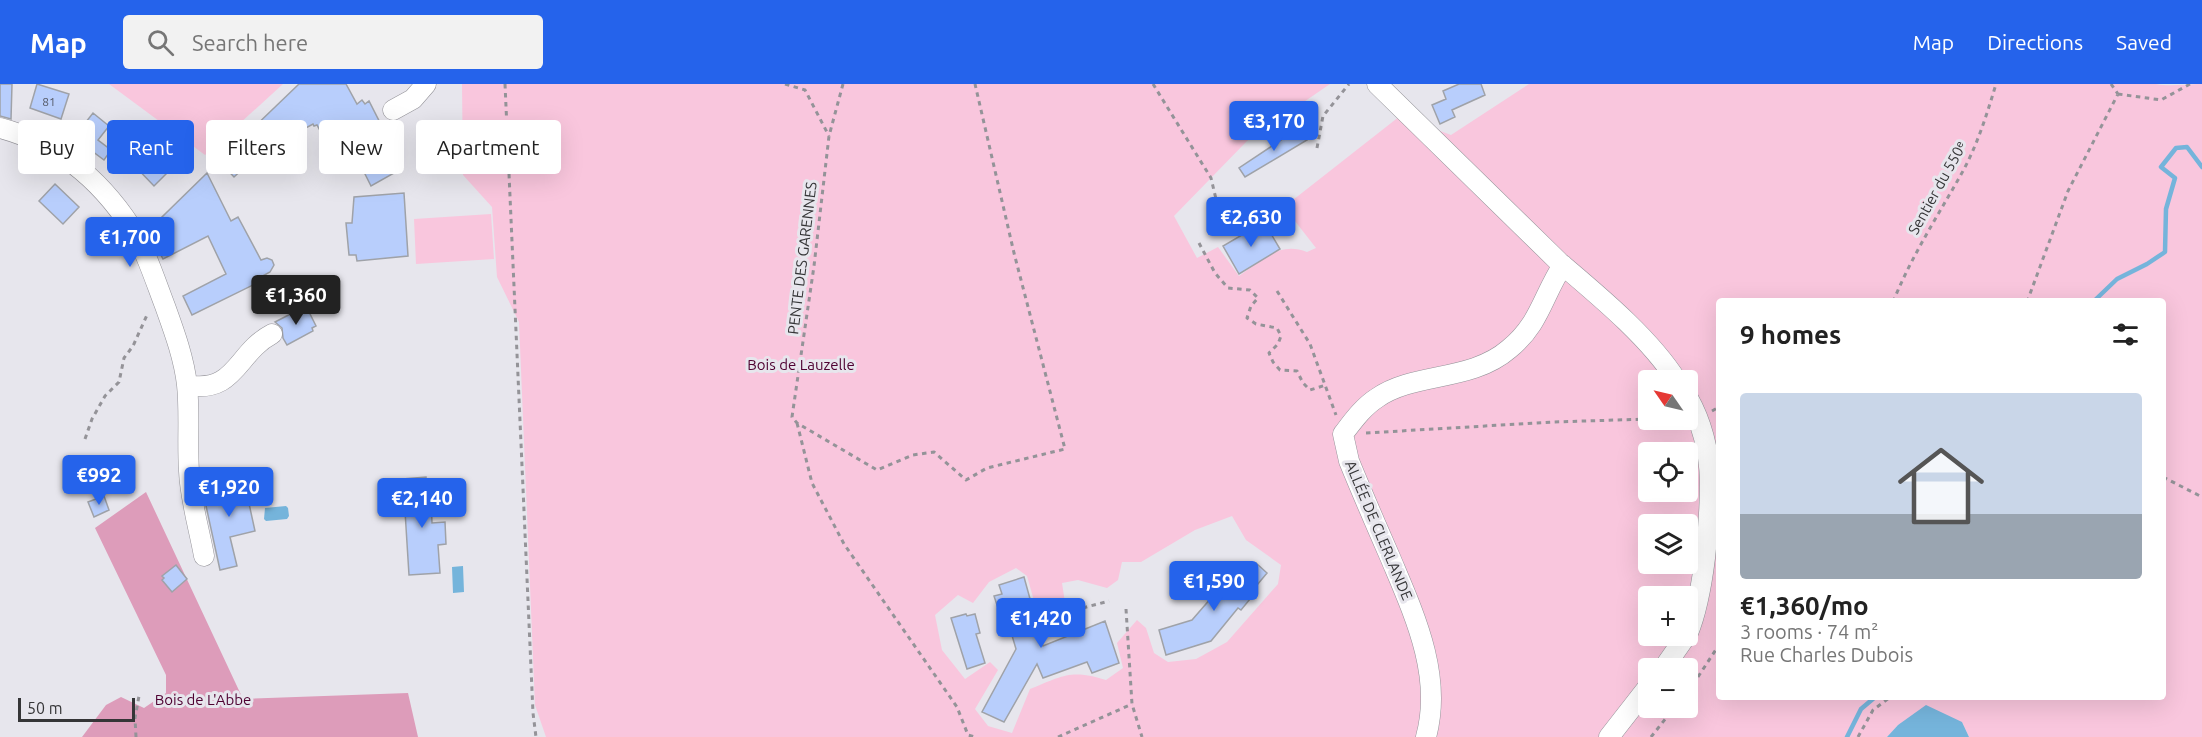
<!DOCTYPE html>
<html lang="en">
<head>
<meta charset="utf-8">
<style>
	body { margin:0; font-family:Ubuntu,sans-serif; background:#f2f2f2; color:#222; height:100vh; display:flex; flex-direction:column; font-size:22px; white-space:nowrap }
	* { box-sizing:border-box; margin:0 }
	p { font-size:20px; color:#767676 }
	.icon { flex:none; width:33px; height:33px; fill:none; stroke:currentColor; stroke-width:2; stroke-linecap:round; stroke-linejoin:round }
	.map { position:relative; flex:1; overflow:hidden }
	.details { position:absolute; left:1716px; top:214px; width:450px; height:402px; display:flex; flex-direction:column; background:#fff; border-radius:6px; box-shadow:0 6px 24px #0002 }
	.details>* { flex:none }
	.hud { position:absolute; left:18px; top:36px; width:570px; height:54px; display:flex; gap:12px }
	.needle { width:39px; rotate:304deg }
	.fabs { position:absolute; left:1638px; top:286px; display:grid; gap:12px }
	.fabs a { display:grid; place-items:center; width:60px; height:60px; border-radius:6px; background:#fff; box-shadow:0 6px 24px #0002; font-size:30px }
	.scale { position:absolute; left:18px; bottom:15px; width:117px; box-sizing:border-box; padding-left:6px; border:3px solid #353537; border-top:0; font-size:16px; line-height:21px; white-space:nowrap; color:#353537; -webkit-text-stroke:4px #e7e6ed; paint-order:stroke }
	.price { position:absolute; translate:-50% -51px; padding:0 14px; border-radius:6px; background:#2563eb; color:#fff; font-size:20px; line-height:39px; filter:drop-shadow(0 2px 3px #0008) }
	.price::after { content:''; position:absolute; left:50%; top:36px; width:18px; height:14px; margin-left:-9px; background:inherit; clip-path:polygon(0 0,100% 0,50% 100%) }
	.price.current { background:#222; color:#fff }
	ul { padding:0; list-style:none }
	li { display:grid; align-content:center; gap:12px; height:318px; padding:0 24px }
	li span { display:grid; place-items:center; height:186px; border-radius:6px; color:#555 }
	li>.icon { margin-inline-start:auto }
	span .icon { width:108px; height:108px; fill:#fffc; stroke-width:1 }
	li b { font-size:26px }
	h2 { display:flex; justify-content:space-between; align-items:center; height:72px; padding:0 24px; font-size:26px }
	.pill { padding:0 21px; border-radius:6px; background:#fff; box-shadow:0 6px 24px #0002; font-size:21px; line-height:54px }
	.pill.current { background:#2563eb; color:#fff }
	header { display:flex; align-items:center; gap:36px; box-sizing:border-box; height:84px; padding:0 30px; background:#2563eb; color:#fff }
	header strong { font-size:28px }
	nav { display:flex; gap:33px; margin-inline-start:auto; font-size:21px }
	.search { width:420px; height:54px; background:#f2f2f2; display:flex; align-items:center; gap:15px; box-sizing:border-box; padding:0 21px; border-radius:6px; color:#767676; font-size:22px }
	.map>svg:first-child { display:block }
	.green { fill:#f9c6dd; fill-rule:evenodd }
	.forest { fill:#dd9cba }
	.water { fill:#75b4db }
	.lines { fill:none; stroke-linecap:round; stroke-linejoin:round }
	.stream { stroke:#75b4db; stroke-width:4.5 }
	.building { fill:#b8cefc; stroke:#9fa2a8; stroke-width:1.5 }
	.minor-casing { stroke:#949399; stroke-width:21 }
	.path { stroke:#949398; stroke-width:3; stroke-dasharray:4.5 4.5; stroke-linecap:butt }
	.minor { stroke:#fff; stroke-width:20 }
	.labels { text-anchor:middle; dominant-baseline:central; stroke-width:6; stroke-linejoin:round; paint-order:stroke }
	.number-label { font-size:12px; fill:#565b68 }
	.street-label { font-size:15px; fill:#353537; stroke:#e7e6ed }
	.park-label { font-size:15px; fill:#4e0131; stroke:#e7e6ed }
</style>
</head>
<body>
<header>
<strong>Map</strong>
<div class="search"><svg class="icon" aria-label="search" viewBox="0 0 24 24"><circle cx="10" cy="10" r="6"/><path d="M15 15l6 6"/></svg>Search here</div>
<nav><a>Map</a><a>Directions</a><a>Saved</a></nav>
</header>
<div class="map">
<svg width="2202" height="653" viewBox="0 0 2202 653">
	<rect width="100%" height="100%" fill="#e7e6ed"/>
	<path class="green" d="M109,0H283L205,71Z
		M462,0H1330L1247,57L1174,132L1197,174L1218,163L1239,192C1261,177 1279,157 1307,168L1316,164L1284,123L1400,32L1451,51L1529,0H2156C2170,3 2187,0 2202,0V653H1969L1962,638L1898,641L1887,653H546L535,621L519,238L497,193L492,123L463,91ZM1719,218H2163V614H1719ZM1648,297H1688V336H1648ZM1648,369H1688V408H1648ZM1232,432L1246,456L1281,481L1278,500L1227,558L1196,575L1168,578L1154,569L1146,544L1137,536L1117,559L1123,584L1106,596C1070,585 1063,592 1030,605L1012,649L988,642L975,625L998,586L990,578L965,595L942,566L935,531L958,511L973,519L989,498L1016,484L1027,492L1042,545L1068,538L1062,499L1078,496L1107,504L1118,496L1122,478H1141L1195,446ZM1648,441H1688V480H1648ZM1648,513H1688V552H1648ZM1648,585H1688V624H1648Z
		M491,130L494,175L416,180L414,135Z"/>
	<path class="forest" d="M146,408L243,615L408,609L418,653H82L106,621L121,613L144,624L166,609V591L95,444Z"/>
	<path class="water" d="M286,422L288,424L289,432L287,435L266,437L264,435L265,424Z
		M463,482L464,508L453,509L452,483Z
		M1926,621L1962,638L1969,653H1887L1898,641Z"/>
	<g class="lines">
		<path class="stream" d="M2093,218L2117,195L2147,180L2165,168L2166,125L2175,94L2161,83L2176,64L2187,63L2202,83
			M1847,653L1861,625L1874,614"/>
	</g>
	<path class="building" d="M0,0H12L11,35L0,32Z
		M37,0L69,10L61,35L30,24Z
		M299,0H346L357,20L362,16L365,20L369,17L403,84L371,102L349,58L339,62L333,53L326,58L317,41L314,42L313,40L274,61L280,73L267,80L261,68L234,93L219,77Z
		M1459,0H1481L1485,11L1452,26L1455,33L1440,40L1432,21L1446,15L1443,7Z
		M93,29L109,42L98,56L111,66L104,76L80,58L88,47L82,43Z
		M1299,44L1307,56L1245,93L1239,84Z
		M150,59L173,83L154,102L131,78Z
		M207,89L231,137L238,133L261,176L267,174L272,176L274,181L270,188L259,194L261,197L192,231L183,212L226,190L208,152L163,175L152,154L167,146L161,134Z
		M55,100L79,123L63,140L39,117Z
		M404,109L408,172L357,177L356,171H349L346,139H352L354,113Z
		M1264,138L1280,165L1239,190L1223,162Z
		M302,224L303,228L308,226L316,242L312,244L313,247L287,261L283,254L282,244L275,238Z
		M426,393L427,415L431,414L432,439L445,438L446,460L438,461L440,489L409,491L403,395Z
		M240,395L241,397L248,395L254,414L248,415L255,447L230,453L237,482L220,486L203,408L226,402V399Z
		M104,412L109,426L94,433L88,418Z
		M1256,479L1267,489L1252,507L1255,509L1241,526L1238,524L1211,557L1166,571L1159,546L1192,536L1238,483L1247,489Z
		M176,481L187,495L172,508L162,496L164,494L162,492Z
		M1024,493L1043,562L1105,537L1119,579L1092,589L1087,578L1043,594L1037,580L1004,638L982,628L1016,565L1008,538L1003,539L994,512L1002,510L999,501Z
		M966,530L967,532L975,530L980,549L976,550L985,579L967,585L951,534Z"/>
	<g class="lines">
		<defs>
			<path id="minor" d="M1377,0L1559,178C1599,212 1650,254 1677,297
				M393,26L413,15L426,0
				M0,44C56,59 99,94 131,143C146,167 155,196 165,222C174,247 184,274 187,301C190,329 187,358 189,387C190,415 199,444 204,472
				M187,301C236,310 236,269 272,250
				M1688,314C1702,339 1709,367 1710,396C1710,439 1704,510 1688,549
				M1663,585L1686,552
				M1426,653C1443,591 1414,530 1390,473C1376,441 1362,409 1349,377L1343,350C1353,337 1363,323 1377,314C1414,288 1471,298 1509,265C1540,240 1543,211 1563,181
				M1609,653L1648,603"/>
		</defs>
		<use href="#minor" class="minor-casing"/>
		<path class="path" d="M505,0L533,629L536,653
			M785,0L805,6L829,52
			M843,0L829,52L814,182L792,333L797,339L877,386L913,371L934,368L966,396L987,384L1065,365L1014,169L975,0
			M1153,0L1211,94L1221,136
			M2111,0L2118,10
			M2118,10L2161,16L2190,0
			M1317,64L1323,32L1349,0
			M1199,159L1215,189L1228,204L1250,206L1258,214L1251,222L1247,234L1256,240L1277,244L1281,252L1278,260L1269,269L1273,278L1280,286L1297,287L1303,299L1310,306L1326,301
			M1277,207L1310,260L1336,331
			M1893,218C1912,171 1939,130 1963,87C1978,59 1987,30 1996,0
			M2027,218L2068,107L2118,10
			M1712,327L1719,323
			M797,339L812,399L844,460L957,623L968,651L975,653
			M1366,349L1553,338L1648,335
			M85,355L92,335L105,312L119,298L124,274L133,262L147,231
			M2163,393L2202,413
			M1126,525L1132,620L1142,653
			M1039,550L1056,543L1064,529L1109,517
			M1688,608L1719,561
			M136,653L135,634L139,612
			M1058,653L1132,620
			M1651,653L1674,624
			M1858,653L1873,626L1889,614"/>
		<use href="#minor" class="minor"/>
	</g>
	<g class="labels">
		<g class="number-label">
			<text x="49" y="17">81</text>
		</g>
		<g class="street-label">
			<text transform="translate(1937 104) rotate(-61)">Sentier du 550ᵉ</text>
			<text transform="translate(802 174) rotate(-83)">PENTE DES GARENNES</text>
			<text transform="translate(1379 446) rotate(67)">ALLÉE DE CLERLANDE</text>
		</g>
		<g class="park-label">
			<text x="801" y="280">Bois de Lauzelle</text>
			<text x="203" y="615">Bois de L'Abbe</text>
		</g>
	</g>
</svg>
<div class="fabs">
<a><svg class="needle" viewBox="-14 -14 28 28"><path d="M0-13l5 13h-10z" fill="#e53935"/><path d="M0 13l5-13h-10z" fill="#767676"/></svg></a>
<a><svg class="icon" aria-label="locate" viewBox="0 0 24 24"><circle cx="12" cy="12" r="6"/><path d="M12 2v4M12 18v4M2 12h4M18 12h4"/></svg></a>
<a><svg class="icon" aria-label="layers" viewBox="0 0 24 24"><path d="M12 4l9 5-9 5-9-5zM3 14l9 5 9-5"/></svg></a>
<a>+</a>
<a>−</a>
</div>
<div class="scale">50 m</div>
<b class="price" style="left:1274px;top:68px">€3,170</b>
<b class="price" style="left:1251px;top:164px">€2,630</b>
<b class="price" style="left:130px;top:184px">€1,700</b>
<b class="price current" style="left:296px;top:242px">€1,360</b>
<b class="price" style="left:99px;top:422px">€992</b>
<b class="price" style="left:229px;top:434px">€1,920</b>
<b class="price" style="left:422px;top:445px">€2,140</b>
<b class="price" style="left:1214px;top:528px">€1,590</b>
<b class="price" style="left:1041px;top:565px">€1,420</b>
<div class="hud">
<a class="pill">Buy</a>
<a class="pill current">Rent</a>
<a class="pill">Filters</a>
<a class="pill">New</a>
<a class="pill">Apartment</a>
</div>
<section class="details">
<h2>9 homes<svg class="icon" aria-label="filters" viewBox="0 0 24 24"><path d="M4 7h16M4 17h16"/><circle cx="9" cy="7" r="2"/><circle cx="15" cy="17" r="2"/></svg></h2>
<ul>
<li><span style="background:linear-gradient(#c9d6e8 65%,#9aa5b1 0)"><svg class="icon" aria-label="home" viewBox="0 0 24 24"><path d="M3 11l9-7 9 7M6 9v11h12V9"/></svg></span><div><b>€1,360/mo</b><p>3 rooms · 74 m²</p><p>Rue Charles Dubois</p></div></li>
</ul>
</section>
</div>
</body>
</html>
